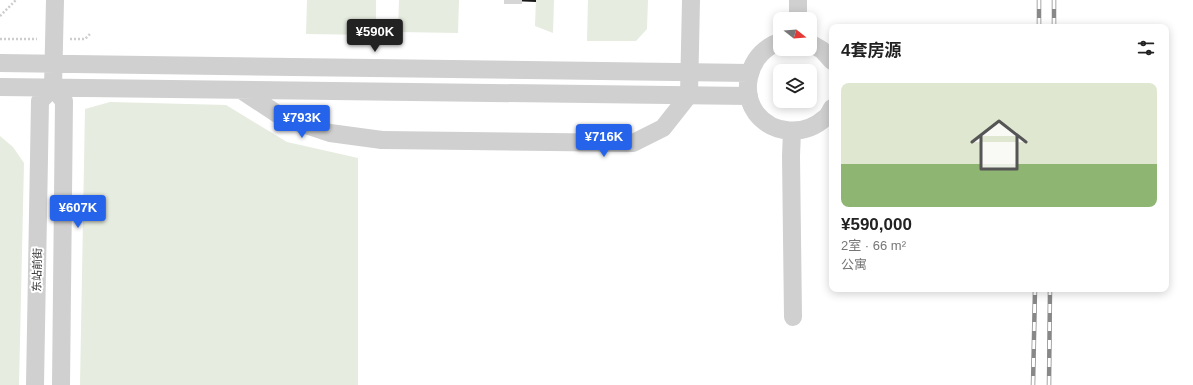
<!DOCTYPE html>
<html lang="zh">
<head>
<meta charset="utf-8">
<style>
	body { margin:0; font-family:Helvetica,"Noto Sans SC",sans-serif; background:#f6f6f6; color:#222; height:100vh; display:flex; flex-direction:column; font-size:15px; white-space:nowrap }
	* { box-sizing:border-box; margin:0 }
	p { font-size:13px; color:#767676 }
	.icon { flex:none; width:22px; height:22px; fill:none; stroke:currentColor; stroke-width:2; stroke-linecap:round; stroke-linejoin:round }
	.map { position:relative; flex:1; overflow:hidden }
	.details { position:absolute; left:829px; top:24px; width:340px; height:268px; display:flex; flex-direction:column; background:#fff; border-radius:8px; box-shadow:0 2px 10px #0003 }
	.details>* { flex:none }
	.needle { width:26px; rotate:107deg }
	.tools { position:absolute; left:773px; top:12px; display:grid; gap:8px }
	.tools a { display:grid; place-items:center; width:44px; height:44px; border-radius:8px; background:#fff; box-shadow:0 2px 10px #0003; font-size:20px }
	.price { position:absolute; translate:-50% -34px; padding:0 9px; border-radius:4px; background:#2563eb; color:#fff; font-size:13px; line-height:26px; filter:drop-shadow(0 1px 2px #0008) }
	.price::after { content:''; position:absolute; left:50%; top:24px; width:12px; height:9px; margin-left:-6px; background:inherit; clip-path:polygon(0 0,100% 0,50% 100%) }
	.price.active { background:#222; color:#fff }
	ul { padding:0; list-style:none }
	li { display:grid; align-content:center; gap:8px; height:212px; padding:0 12px }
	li+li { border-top:1px solid #e0e0e0 }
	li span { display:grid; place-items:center; height:124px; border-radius:8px; color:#555 }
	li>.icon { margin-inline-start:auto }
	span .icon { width:72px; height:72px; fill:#fffc; stroke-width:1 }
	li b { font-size:17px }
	h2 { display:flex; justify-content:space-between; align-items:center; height:48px; padding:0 12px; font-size:17px }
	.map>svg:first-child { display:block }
	.green { fill:#e6ecdf }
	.building { fill:#1a1a1a }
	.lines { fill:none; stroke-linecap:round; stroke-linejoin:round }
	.minor-tunnel { stroke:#d6d6d6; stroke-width:18; stroke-dasharray:18 9; stroke-linecap:butt }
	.path { stroke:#cdcdcd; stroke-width:2.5; stroke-dasharray:2 2; stroke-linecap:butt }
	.minor { stroke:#d0d0d0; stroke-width:18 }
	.rail-casing { stroke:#888; stroke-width:4.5 }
	.rail { stroke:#fff; stroke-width:3; stroke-dasharray:9; stroke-linecap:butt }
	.minor-bridge { stroke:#d0d0d0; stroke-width:18 }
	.labels { text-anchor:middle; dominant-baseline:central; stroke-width:4; stroke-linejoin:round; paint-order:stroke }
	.street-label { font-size:11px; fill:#333; stroke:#fff }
</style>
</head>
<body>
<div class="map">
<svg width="1193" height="385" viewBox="0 0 1193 385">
	<rect width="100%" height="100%" fill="#fff"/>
	<path class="green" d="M307,0H376V35L306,34Z
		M399,0H459L458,33L398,32Z
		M536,0H554L553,33L535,26Z
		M588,0H648L647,29L636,41H587Z
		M110,102L226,105L287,142L358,158V385H80L85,109Z
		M0,136L13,147L24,163L19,385H0Z"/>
	<path class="building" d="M511,0H536V2L511,1Z"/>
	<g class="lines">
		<path class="minor-tunnel" d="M513,4V0"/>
		<path class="path" d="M0,16L16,0
			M0,39H37
			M70,39H85L90,34"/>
		<path class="minor" d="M798,19V0
			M780,42C776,43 772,45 769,47C748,61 741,92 756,113C773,135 805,136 825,118C828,116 830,112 832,108
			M810,43L822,50L832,61
			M0,63L750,73
			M0,87L749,96
			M53,88L64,101L61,385
			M241,90L282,117L330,133L382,140
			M792,131L791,156L793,317
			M35,385L40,101L53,88L55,0"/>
		<defs>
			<path id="rail" d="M1039,27V0
				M1054,27V0
				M1033,385L1035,289
				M1049,385L1050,289"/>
		</defs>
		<use href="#rail" class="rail-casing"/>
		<use href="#rail" class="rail"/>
		<path class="minor-bridge" d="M382,140L633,143L663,128L689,95L691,0"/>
	</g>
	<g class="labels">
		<g class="street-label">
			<text transform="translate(37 270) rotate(-89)">东站前街</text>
		</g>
	</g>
</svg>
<div class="tools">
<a><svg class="needle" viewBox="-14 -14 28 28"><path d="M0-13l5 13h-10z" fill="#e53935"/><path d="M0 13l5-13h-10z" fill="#767676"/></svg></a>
<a><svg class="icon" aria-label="layers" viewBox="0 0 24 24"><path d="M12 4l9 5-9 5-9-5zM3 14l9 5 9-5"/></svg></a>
</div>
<b class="price active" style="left:375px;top:53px">¥590K</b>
<b class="price" style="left:302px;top:139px">¥793K</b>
<b class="price" style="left:604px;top:158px">¥716K</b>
<b class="price" style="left:78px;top:229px">¥607K</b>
<section class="details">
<h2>4套房源<svg class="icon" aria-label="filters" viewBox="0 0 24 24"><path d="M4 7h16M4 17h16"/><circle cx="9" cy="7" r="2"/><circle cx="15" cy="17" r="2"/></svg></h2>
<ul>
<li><span style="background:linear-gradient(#dfe7d0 65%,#8fb573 0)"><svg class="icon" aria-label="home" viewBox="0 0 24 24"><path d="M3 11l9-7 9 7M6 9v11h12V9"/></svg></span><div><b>¥590,000</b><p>2室 · 66 m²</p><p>公寓</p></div></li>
</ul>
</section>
</div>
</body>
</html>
